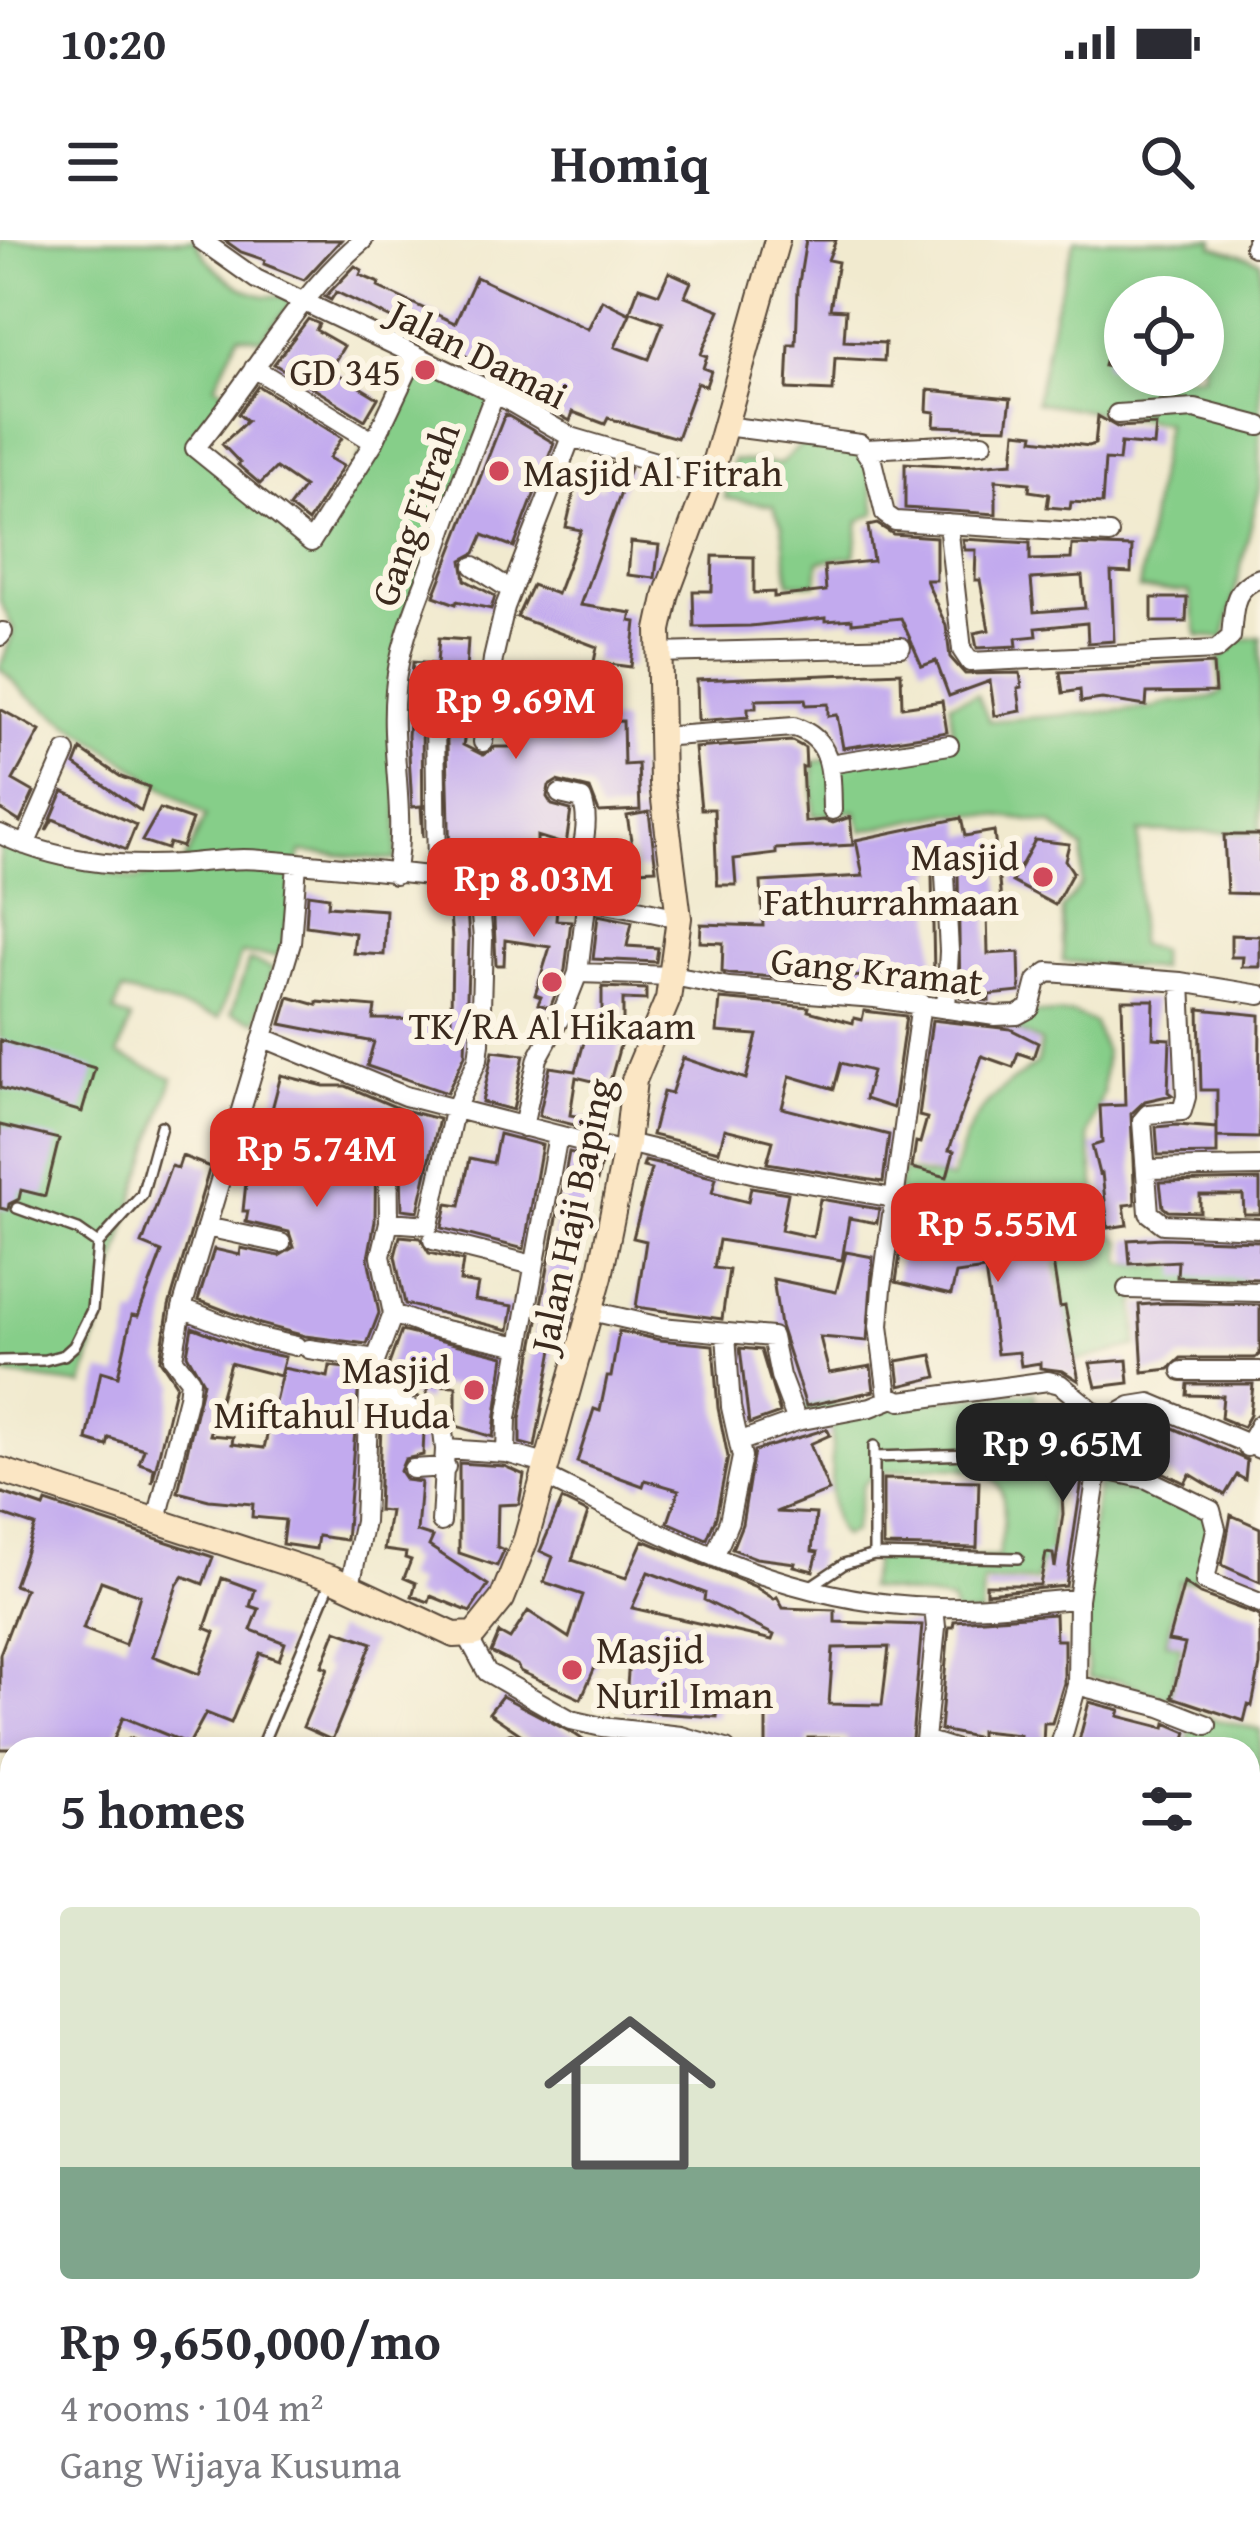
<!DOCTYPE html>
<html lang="en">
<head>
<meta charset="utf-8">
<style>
	body { margin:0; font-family:"Gentium Book Plus",serif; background:#f7f7f7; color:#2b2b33; height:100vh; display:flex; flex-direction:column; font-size:45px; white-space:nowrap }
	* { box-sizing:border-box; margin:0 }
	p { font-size:39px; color:#7c7c81 }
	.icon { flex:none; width:66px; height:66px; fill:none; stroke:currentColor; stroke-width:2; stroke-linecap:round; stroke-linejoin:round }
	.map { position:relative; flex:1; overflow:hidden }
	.side { position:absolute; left:0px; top:1497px; width:1260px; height:807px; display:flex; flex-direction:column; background:#fff; border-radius:36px 36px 0 0; box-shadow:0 6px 18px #0003 }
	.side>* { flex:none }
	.controls { position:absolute; left:1104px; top:36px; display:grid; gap:24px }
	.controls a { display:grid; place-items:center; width:120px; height:120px; border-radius:50%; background:#fff; box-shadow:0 6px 18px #0003; font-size:60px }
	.price { position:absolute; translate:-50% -102px; padding:0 27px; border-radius:24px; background:#d93025; color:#fff; font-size:39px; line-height:78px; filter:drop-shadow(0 3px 6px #0008) }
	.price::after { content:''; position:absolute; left:50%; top:72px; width:36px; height:27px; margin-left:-18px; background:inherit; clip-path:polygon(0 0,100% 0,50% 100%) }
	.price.on { background:#222; color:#fff }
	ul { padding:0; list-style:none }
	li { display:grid; align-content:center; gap:24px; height:636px; padding:0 60px }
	li span { display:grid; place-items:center; height:372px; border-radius:12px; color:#555 }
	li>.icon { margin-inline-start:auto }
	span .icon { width:216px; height:216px; fill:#fffc; stroke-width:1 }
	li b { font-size:51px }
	h2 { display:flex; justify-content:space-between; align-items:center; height:144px; padding:0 60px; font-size:51px }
	.status { display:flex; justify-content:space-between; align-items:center; height:84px; padding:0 60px; background:#fff; direction:ltr }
	.status svg { height:33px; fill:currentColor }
	header { display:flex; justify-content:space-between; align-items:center; height:156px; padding:0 60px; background:#fff; font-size:54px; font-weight:600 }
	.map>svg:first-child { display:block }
	.built { fill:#cfdafa }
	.green { fill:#86ce89; stroke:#607c54; stroke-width:3; fill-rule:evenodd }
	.building { fill:#c2aaee; fill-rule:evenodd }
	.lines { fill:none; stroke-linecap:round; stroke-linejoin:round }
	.lane-casing { stroke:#564739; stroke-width:14 }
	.street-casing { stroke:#564739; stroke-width:22 }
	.secondary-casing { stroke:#564739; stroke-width:28 }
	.lane { stroke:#fff; stroke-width:9 }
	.street { stroke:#fff; stroke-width:18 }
	.secondary { stroke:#fbe6c4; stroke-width:24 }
	.poi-dot { fill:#d1495b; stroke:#fcf5e5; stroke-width:4.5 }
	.labels { text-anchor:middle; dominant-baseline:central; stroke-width:12; stroke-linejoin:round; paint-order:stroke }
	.street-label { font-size:39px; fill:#3b2a1e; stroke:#fcf5e5 }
	.poi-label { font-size:39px; fill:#3b2a1e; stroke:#fcf5e5; text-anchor:end }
</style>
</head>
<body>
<div class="status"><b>10:20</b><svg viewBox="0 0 49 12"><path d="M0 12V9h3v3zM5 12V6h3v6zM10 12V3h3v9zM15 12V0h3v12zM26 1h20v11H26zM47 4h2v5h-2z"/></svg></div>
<header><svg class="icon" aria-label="menu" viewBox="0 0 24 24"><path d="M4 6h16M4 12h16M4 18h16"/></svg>Homiq<svg class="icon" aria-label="search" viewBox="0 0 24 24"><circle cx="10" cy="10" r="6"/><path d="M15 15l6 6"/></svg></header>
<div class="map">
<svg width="1260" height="2302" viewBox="0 0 1260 2302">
	<rect width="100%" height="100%" fill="#fcf5e5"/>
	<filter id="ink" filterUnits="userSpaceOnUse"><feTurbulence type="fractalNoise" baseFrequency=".00833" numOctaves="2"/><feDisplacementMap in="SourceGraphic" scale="24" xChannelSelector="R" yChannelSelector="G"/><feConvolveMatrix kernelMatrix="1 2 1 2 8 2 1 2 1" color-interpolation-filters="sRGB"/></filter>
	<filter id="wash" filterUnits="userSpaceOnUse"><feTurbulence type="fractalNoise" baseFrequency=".004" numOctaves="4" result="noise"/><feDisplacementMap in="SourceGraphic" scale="48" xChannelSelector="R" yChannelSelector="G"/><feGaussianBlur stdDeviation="2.7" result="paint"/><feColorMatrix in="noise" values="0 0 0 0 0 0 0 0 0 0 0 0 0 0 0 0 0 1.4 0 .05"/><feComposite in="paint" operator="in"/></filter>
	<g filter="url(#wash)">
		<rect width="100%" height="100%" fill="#f1eacf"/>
		<path class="built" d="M0,1850L12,1857V2089L0,2081Z"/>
		<path class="green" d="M0,0H195C206,24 234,49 261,55C273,58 279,53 290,59L289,66L261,99L239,95L215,145L232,153L193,207L310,304L419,114L496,152L404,392L396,620L301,612L281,716L241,714L219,778L122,751L114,772L131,779L118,815L173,838L136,951L83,1145L0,1134V603L135,640L182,627L206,576L27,455L0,428L14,390L0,361Z
			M1075,0H1214L1213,6L1260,21V247L1224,398L1198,396L1189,352L1139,349L1166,183L1036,162L1054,71ZM1125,57H1203V135H1125Z
			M803,203L864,207L876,273L859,281L855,316L819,321L817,344L789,343L782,286L773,266L725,258L733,220L780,224Z
			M1260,397V592H1139L1138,704L1159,711V729L1063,721L1062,669L1081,645L1083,609L1052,584L996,576L948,573L862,591L856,571L813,576L814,522L953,498L950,463L977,454L989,481L1154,468C1175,456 1202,466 1222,452L1219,420L1240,400Z
			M249,720L273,728L256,781L231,773Z
			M1007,772L1074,774L1094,783L1105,812L1103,852L1088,895L1101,985L1122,1002V1024C1163,1029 1202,1023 1242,1031L1243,1044L1152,1048L1135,1063L1137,1106L1076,1121L1056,1024L1061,1021L1055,983L972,996L940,973L896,961L902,931L952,939C970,874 983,861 1038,823L1041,802L1003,783Z
			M830,1152L836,1168L1035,1152L1033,1186L1053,1205L1050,1319L1040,1325L1036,1341L983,1342L981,1375L955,1374L951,1361L867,1348L875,1317H998C1002,1299 1007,1269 1001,1251C990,1217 904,1231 876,1233L863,1245L853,1292L843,1296C820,1274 839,1206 829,1174L800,1175L794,1162Z
			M1100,1231L1205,1270L1213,1294L1194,1341H1179L1166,1402L1181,1406L1169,1459L1121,1441L1089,1438L1081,1360Z
			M1195,1475L1260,1490V1535L1248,1532V1509H1186Z
			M1260,1841V2060L1253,2079L1248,2077V1873Z"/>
		<g id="blocks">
			<path class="building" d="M224,0H341L304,40L264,24L265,20L241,12Z
				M806,0H836L828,20L838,22L830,69L846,70L844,101L885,103L884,121L835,118L833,151L787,149L789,105H796L798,49Z
				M355,26L362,30L360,35L379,43L378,47L455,83L476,37L588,89L602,60L630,74L615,107L649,119L663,83L630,71L639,47L659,54L669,32L691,42L685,56L720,70L701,114L707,116L703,128L711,131L706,146L697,143L677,198L608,178L605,184L573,172L570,181L517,150L520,144L406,85L336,52L331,60L325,57Z
				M1117,61L1125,62V130L1104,126Z
				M308,79L319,84L316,90L344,106L330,129L378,158L365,180L274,124Z
				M258,146L342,198L329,218L343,226L308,282L289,267L304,247L276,228L260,244L238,225L240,223L222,204L247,181L238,174Z
				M928,150L1011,158L1007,188L934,186L935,172L927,171Z
				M505,174L554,203L514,307L483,295L475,313L462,320L465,340L495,356L491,369L457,361L456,364L434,356Z
				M1098,176L1117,187L1156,185L1154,206L1121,203L1119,221L1105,220L1102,264L1071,262L1070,269L1047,267L1049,254L1029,251L1030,243L996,240V274L905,268V223L962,226L1013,222L1016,192L1034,194L1033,199L1089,206L1095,204Z
				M610,223L630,228L580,365L632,373L630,381L636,382L631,427L594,422L597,407L517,377L532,345L557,354L581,290L566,287L577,240L602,249Z
				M877,284L893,294L936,297V340H926L946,386L950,417L965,434L1020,433L1022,447L1018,448L1021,471L995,476L990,441L949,456L936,421L922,426L901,378L852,383V379L826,381V378L750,386L694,387L693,351H712L713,316L754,317V353L774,352V357L826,351L824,326L873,321L868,286Z
				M963,299L1030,303V320L1071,319L1072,305L1132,307L1131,333L1111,332L1114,401L1088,403L1087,383L1036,388L1037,396L1016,398L1017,406L977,408L974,393L989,390L980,340H975L976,310H965ZM1082,336L1085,368L1034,372L1031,339Z
				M631,302L659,305L655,338L628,335Z
				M1152,358H1187L1186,382H1152Z
				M439,398L468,400L466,430L478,432L463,505L483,515L495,507H518L529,430L583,437L577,482L623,481L624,525L638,524L640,570L599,572L590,549L557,541L549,546L547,557L552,565L571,570L566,605L537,596V609H505V633L450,625L446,465L429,461L422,472L423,597L421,566L412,567L408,496L413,422L437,424Z
				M1213,424L1215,452L1147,453L1146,466L1102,459L1081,462L1080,450L1063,453L1060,432Z
				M901,432L902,467L942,461L947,492L843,508L837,475L828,476V464L806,465L805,459L756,460V468H748V477L698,481L697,440Z
				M0,469L40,491L13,540L34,552L20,582L0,569Z
				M792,501L805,508L806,527H802L805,582L823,580L833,583L850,577L853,605L776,609V614L734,619L736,645H717L714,569H701L695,508Z
				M81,510L121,537L149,547L141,571L75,525Z
				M63,551L136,585L126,610L53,579L46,591Z
				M160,569L192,580L182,607L169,603L167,609L142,601Z
				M649,572L656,629L636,630L627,576Z
				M961,578L965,596L994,591L1002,671L987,672L988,714L1019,712L1020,752L989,755V761L960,757L958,634L956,627L945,622L937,624L932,635L934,735L921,736V730L822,740L731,734L722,732L723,703L700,702L701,684L763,686L761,642L863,636L856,600Z
				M1224,595H1260V654L1227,653Z
				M1035,600L1069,604L1065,620L1073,632L1055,665L1012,642Z
				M448,652L466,654L469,699L465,815L447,853L367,826L374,802L281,784L289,757L317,765V762L375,767L373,779L451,780L452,698Z
				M308,654L329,657L328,666L386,670L384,715L353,713L355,693L306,686Z
				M493,658L557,668L556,680L571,681L565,730L550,768L538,764L541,757L535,755L550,707L505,700L504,725H496Z
				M598,675L632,682L627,706L658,708L656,722L593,719Z
				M1231,695L1260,696V727H1242L1243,717H1231Z
				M602,747L646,749V760L623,759V795L609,845L576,837L570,875L603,881L601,892L539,876L550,827L576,831L587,791L602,795Z
				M720,759L809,767L808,771L853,783L854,778L862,780L864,771L906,776L893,868L865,859L872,831L841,823L834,849L790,836L782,868L889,895L883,942L767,923L773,901L725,889L719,911L652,895L663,852L671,854L683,818L746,839L757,795L717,792Z
				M1122,760H1154L1153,798L1170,799L1168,852L1172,855L1145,861L1131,874L1135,964L1124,965L1127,985L1108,988L1102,933L1099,934L1092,906L1102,903L1100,866L1125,865Z
				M1199,769L1260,775L1259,898L1217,897V850H1201Z
				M932,780L1010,789L1038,803L1033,818L1018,813L1013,827L982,816L949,910L954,911L947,937L912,928L916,902L920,903L927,878L919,876Z
				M0,800L95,828L82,872L0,848Z
				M493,811L524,815L513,870L482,862Z
				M281,835L324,846H346L400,869L439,879L418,971L402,969L400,889L389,882L376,889L375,981L368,1018L379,1073L367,1104L305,1096L260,1084L198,1060L214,1009L240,1015L241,1008L279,1016L294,1007L289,992L246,982L248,971H243L247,933L237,931L254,873L270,877Z
				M0,885L59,899L45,956L21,950L19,959L9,964L8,970L0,968Z
				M1177,885L1217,888V914L1158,915L1156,887Z
				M499,894L542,905L524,1009L442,988L447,964L460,966L470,918L493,923Z
				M569,912L597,919L596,923L601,924L596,946L592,945L583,1009L578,1028L575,1027L569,1071L573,1072L566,1096L556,1093L535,1207L520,1203V1179Z
				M182,916L210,927L169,1066L160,1120L176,1144L152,1243L154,1228L139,1223L144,1209L109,1198L107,1206L87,1200L101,1131L118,1136L132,1075L138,1076L162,1012L142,1004L171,926L178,928Z
				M645,921L716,938L712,953L748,962L751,947L788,953L781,990L813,997L820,959L879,969L877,983L849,978L842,1020L719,1000L714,1028L729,1030L722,1079L636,1067L646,1001L633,998L651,929L643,927Z
				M1260,940V974H1244L1243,955H1200V972L1168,971L1163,967L1160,942Z
				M907,967L936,974L932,989L948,992L946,1002L1053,986L1059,1021L1053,1022L1060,1067L1065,1066L1079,1141L1063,1131L1040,1128V1123L1021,1126L1019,1112L997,1114L985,1030L956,1034L951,1055L896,1042Z
				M400,996L420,998L429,1013L463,1021L460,1041L478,1044L475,1060L513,1066L509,1090L405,1064L395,1016Z
				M1163,998L1260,1001V1039L1177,1037L1178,1021L1130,1024L1128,1000Z
				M846,1012L873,1017L867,1101L820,1097L829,1133L871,1126L874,1151L806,1166L780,1086L773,1039L836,1052Z
				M1165,1063L1260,1065V1114L1255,1118H1181L1169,1129L1143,1132L1139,1065Z
				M192,1087L251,1110L285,1117L280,1136L230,1123L210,1195L233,1197L232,1204L264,1208L283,1128L328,1137L330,1126L360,1130L346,1300L318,1296L316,1309L282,1304L285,1280L252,1277L253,1264L209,1260L178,1252L203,1142L187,1114Z
				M401,1091L504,1116L493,1197L456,1186V1146L428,1145L426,1161L395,1147L400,1130L388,1127Z
				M619,1091L660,1100L713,1105L718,1168L728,1217L716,1277L707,1299L668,1282L679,1250L645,1240L643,1246L577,1222L594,1169L600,1171L607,1137H611Z
				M740,1108L761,1110L780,1173L749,1184Z
				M932,1115L937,1137L900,1146L897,1121Z
				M1127,1120L1129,1143L1096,1147L1090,1123Z
				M1188,1144H1253L1250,1175L1243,1187L1221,1178L1223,1156L1187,1155Z
				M385,1172L424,1190L423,1215L405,1219L400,1231L406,1240L421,1242L417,1292L433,1297L429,1306L488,1345L470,1372L431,1356L429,1362L412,1356L416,1343L404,1338L411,1320L405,1318L406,1313L384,1310L390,1271L378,1270L381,1184Z
				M1065,1174L1090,1187L1066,1346L986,1353V1345H1040L1046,1313L1053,1314L1055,1328L1063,1274L1060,1215L1054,1214Z
				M1148,1177L1247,1220L1245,1240L1237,1235L1225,1255L1190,1234L1185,1243L1152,1227L1113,1218L1117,1190L1126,1219L1139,1178Z
				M827,1189L830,1195L810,1204L829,1251L776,1272L816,1274L812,1311L818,1312L813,1331L794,1326L795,1323L756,1318L732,1309L742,1284L754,1211Z
				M459,1223L504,1226L524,1235L519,1264L498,1265L497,1307L504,1310L497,1326L459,1313Z
				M883,1239L979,1241L977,1308L883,1306Z
				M0,1252L44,1267L46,1262L213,1317L203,1344L183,1336L177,1345L153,1416L199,1434L215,1392L205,1388L222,1338L255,1350L250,1366L259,1369L251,1390L285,1403L279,1420L260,1413L231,1483L206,1473L189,1504L123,1477L110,1509H0V1414L25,1349L14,1345L35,1286L0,1274ZM101,1341L140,1355L125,1405L83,1389Z
				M562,1260L588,1273L572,1320L626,1338L643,1300L754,1346L774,1359L777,1357L783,1368L835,1370V1382L922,1385L912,1499L915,1509H847V1498H808V1509H766V1471L718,1463L717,1477L625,1471L629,1420L602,1411L581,1459L520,1431L517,1425L491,1412L499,1393L510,1399L528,1371L569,1398L583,1355L544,1342L553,1317L540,1311ZM648,1332L705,1353L704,1360L774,1395L772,1400L632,1368ZM889,1407L882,1465L829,1464L833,1408Z
				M1231,1275L1260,1288V1342L1222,1325Z
				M1184,1343L1200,1354L1260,1376V1425L1252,1466L1248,1465L1244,1481L1172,1457L1185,1404L1168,1401Z
				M1055,1374L1056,1400H1064V1443L1052,1483H1044L1043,1506L1019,1504L1020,1495L980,1491V1498L940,1490L949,1387H953L954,1381Z
				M336,1390L372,1403L332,1500L303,1487L328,1428L322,1426Z
				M502,1456L576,1495L596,1509H523L529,1500L489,1473Z
				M1089,1462L1120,1470L1118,1476L1165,1488L1166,1483L1187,1492L1182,1509H1077Z"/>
		</g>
	</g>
	<g filter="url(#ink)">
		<use href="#blocks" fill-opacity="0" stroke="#564739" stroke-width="3"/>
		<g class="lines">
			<defs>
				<path id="lane" d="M17,968L78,990L98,1004
					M0,1121L45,1120L64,1115L74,1106L92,1070L98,1004L142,955L161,886
					M874,1217L1006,1213
					M874,1315V1206
					M811,1346L844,1324L874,1315L1018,1318
					M131,1504L142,1509
					M260,1509L330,1343
					M500,1509L511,1499
					M0,1745L12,1749"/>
				<path id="street" d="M201,0L256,39L495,153L571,197L710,238
					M363,0C293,59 253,139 195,208L311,302L374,202L415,115
					M1254,7L1257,0
					M254,128L374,202
					M1117,174L1195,169L1260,186
					M725,186L860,204L872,221L885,274L895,281L1109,294
					M866,209L983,203
					M948,284L962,410L970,422L1216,410L1231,397C1234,370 1231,348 1260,338
					M474,326L511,350
					M0,396L3,392
					M657,413L901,407
					M435,473L437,638
					M659,497L794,487C834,499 831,534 832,570
					M483,502L493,419L505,367L571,197
					M829,524L949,505
					M560,554L582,559C593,587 577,625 570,654
					M0,594C54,621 120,628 179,624C206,622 234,617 262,620C402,631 542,647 679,678
					M25,605L66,512
					M395,635C407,573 389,512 395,450C400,393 426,346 443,292C459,245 477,200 495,153
					M945,635L949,711L946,769
					M578,733L673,736L729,747L875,758L995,776L1017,775L1030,768L1037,741L1048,732L1181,742L1260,755
					M1181,742L1186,857L1182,871L1148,874L1142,881L1149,973L1163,984L1260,988
					M921,763L882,1048L879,1086L888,1156L901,1161L1048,1141L1060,1144L1105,1181
					M264,798L405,856L624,912
					M523,887L538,818L561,776L578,733L587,657
					M627,903L760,935L894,958
					M1146,929L1260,927
					M389,982L429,985L454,871L478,819L480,803L483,699L478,641
					M206,987L281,1003
					M433,1000L533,1025
					M1127,1049L1260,1052
					M182,1068L256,1097L296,1106
					M591,1071L661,1087L772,1097L780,1136L797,1181
					M393,1074L426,1086L520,1106
					M309,1109L376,1119
					M1182,1131H1260
					M369,1150L442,1183L445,1209L506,1213L549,1225
					M1105,1181L1131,1166L1150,1163L1260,1209
					M741,1201L797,1181L871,1167L891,1159
					M1247,1207L1260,1184
					M506,1213L507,1178L558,895
					M1096,1228L1147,1239L1211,1270L1216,1289L1205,1341L1260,1363
					M413,1229L446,1227
					M545,1237C666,1296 775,1357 913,1366C968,1370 1024,1363 1078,1359
					M441,1282L445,1209
					M156,1283L188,1157L190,1140L173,1118L182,1068L291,703L297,624
					M714,1317L729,1281L742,1217L731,1167L726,1094
					M350,1345L364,1282L369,1150L376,1119L393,1074L381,1016L389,982L388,895
					M934,1367L936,1387L925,1500L954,1509
					M468,1397L487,1432L571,1480L602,1487L681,1496L726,1509
					M1077,1445L1161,1467L1207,1485
					M1059,1509L1077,1445L1078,1359L1105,1181
					M1248,1621L1260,1625
					M1248,1712L1260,1717
					M1248,1781L1260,1749
					M0,1848L12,1855
					M0,2090L12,2098
					M1248,2093L1260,2098
					M0,2221L12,2195
					M1248,2253L1260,2260
					M63,2292L83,2302
					M348,2292L352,2302
					M492,2292L504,2302
					M767,2292L775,2302
					M988,2300L993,2292L1039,2302
					M182,2302L183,2292
					M245,2302L251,2292
					M551,2302L555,2292
					M874,2302L878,2292
					M1122,2302L1124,2292
					M1257,2302L1260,2296"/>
				<path id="secondary" d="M0,1230L332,1338L454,1395L474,1394L502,1359L526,1299L600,1036L627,903L634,840L668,759L679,678L662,544L659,390L667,353L710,238L777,0"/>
			</defs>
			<use href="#lane" class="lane-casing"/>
			<use href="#street" class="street-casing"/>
			<use href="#secondary" class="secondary-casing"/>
			<use href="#lane" class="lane"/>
			<use href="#street" class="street"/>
			<use href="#secondary" class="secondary"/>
		</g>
	</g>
	<g class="poi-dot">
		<circle cx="425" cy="130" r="12"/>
		<circle cx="499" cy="231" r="12"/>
		<circle cx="1043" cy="637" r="12"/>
		<circle cx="552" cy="742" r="12"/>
		<circle cx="474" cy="1150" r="12"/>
		<circle cx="572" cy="1430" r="12"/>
	</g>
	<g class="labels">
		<g class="street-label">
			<text transform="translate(479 113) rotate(27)">Jalan Damai</text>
			<text transform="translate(414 274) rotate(-70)">Gang Fitrah</text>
			<text transform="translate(877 730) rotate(6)">Gang Kramat</text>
			<text transform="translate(571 975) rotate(-78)">Jalan Haji Baping</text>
		</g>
		<g class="poi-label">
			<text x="401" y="130">GD 345</text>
			<text x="523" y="231" text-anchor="start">Masjid Al Fitrah</text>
			<text x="1019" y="615">Masjid<tspan x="1019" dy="45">Fathurrahmaan</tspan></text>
			<text x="552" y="784" text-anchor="middle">TK/RA Al Hikaam</text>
			<text x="450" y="1128">Masjid<tspan x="450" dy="45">Miftahul Huda</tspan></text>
			<text x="596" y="1408" text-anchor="start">Masjid<tspan x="596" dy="45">Nuril Iman</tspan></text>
		</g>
	</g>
</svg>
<div class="controls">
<a><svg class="icon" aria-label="locate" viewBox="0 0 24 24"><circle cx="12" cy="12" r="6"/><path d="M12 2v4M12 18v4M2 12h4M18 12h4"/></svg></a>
</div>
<b class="price" style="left:516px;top:522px">Rp 9.69M</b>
<b class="price" style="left:534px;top:700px">Rp 8.03M</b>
<b class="price" style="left:317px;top:970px">Rp 5.74M</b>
<b class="price" style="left:998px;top:1045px">Rp 5.55M</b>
<b class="price on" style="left:1063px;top:1265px">Rp 9.65M</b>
<section class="side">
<h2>5 homes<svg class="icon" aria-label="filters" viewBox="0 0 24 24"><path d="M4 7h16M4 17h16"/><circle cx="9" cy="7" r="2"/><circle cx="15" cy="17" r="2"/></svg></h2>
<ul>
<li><span style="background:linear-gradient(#dfe7d0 70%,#7fa58c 0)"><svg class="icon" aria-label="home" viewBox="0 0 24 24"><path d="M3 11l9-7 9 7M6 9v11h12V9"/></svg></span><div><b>Rp 9,650,000/mo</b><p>4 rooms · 104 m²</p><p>Gang Wijaya Kusuma</p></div></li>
</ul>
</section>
</div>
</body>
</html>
